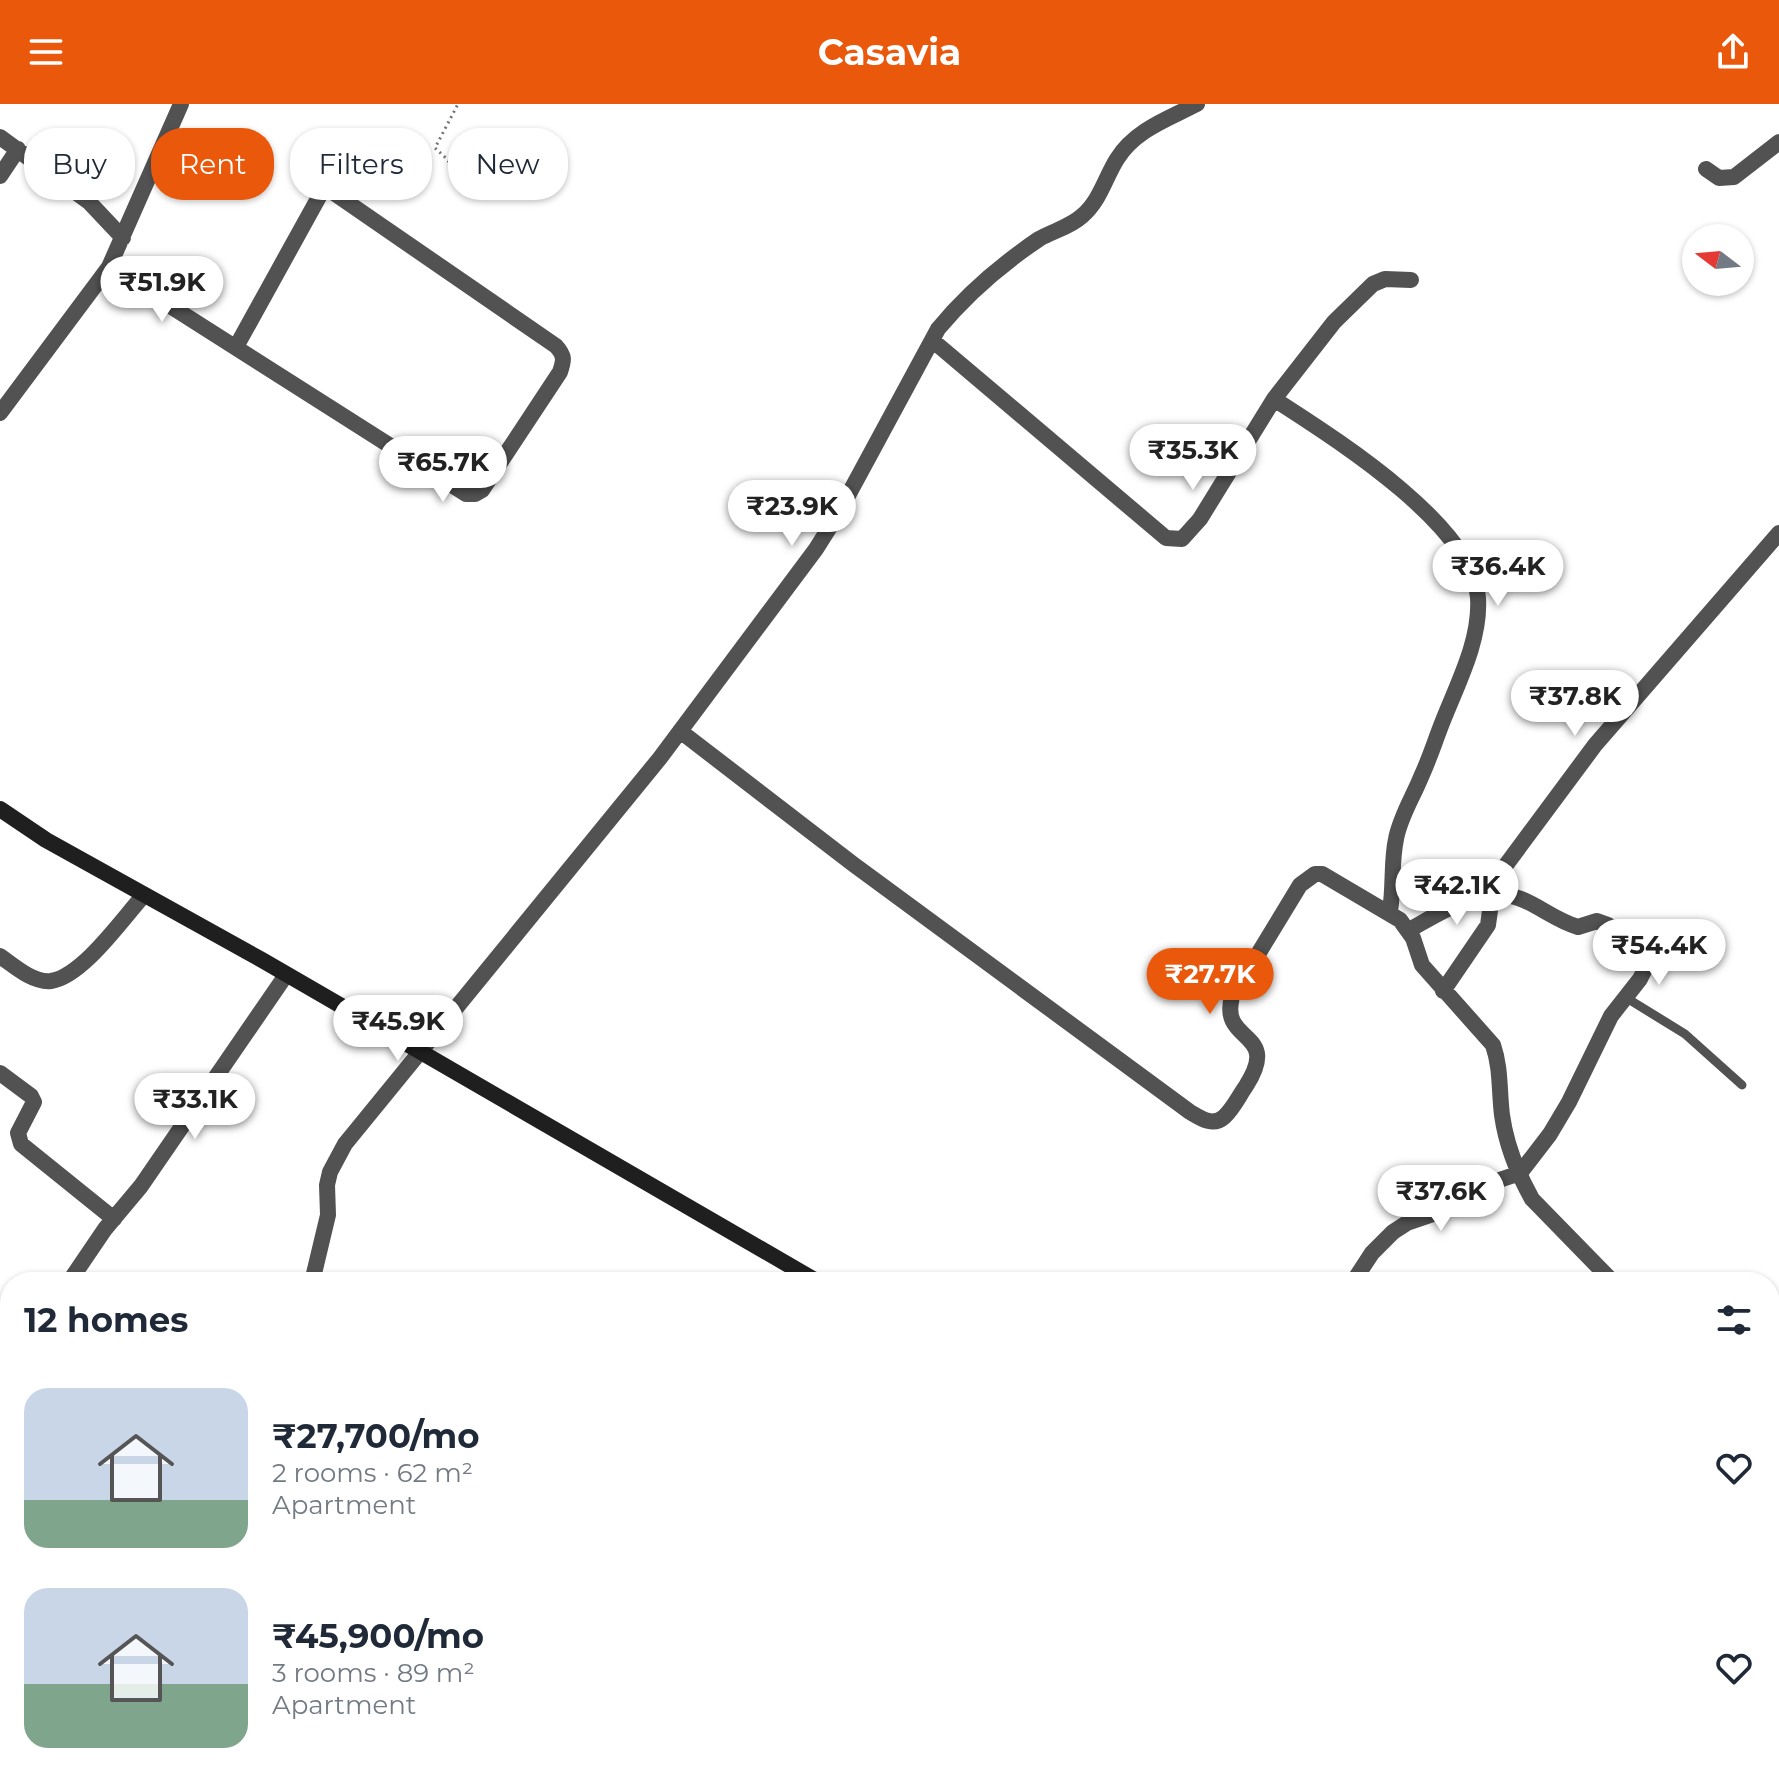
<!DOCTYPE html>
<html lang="en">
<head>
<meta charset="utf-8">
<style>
	body { margin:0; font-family:Montserrat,sans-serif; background:#f6f6f7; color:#1f2937; height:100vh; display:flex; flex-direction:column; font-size:30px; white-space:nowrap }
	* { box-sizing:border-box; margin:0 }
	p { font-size:26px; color:#747a83 }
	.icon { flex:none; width:44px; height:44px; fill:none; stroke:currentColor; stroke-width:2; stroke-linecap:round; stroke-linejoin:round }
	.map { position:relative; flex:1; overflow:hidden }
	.sheet { position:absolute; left:0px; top:1168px; width:1780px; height:514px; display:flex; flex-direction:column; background:#fff; border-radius:32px 32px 0 0; box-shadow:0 2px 6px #0004 }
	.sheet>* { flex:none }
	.hud { position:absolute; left:24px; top:24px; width:800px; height:72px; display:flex; gap:16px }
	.needle { width:52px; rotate:286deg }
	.fabs { position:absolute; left:1682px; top:120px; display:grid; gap:16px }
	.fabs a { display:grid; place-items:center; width:72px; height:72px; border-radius:50%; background:#fff; box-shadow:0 2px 6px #0004; font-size:40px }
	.price { position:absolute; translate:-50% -68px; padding:0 18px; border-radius:28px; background:#fff; color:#222; font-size:26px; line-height:52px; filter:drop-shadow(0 2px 4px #0008) }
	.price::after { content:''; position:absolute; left:50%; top:48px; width:24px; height:18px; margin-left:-12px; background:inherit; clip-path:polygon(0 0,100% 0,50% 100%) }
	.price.selected { background:#ea580c; color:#fff }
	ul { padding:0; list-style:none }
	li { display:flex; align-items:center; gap:24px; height:200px; padding:0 24px }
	li span { display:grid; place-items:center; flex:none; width:224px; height:160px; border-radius:24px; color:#555 }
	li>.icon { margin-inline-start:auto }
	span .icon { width:96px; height:96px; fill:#fffc; stroke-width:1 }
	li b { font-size:34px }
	h2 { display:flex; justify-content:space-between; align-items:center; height:96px; padding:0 24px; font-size:34px }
	.pill { padding:0 28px; border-radius:32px; background:#fff; box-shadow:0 2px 6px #0004; font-size:28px; line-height:72px }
	.pill.selected { background:#ea580c; color:#fff }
	header { display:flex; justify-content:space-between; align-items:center; height:104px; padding:0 24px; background:#ea580c; color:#fff; font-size:36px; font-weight:700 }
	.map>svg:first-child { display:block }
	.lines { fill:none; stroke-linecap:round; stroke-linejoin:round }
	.path { stroke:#747474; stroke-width:3; stroke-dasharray:2 4; stroke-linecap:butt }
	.lane { stroke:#525252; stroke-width:9 }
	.street { stroke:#525252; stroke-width:16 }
	.secondary { stroke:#1f1f1f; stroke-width:16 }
</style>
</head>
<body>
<header><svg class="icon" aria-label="menu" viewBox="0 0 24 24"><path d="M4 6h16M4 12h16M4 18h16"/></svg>Casavia<svg class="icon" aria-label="share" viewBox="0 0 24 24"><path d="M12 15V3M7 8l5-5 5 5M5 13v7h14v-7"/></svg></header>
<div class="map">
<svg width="1779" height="1681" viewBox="0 0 1779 1681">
	<rect width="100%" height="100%" fill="#fff"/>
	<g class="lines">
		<path class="path" d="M456,68L447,55L435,44L458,0"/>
		<path class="lane" d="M1625,893L1685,930L1742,981"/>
		<path class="street" d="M0,33L89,98L123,134
			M1706,65L1719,74L1734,73L1779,38
			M0,72L18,45
			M109,163L466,390H475L482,386L560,268C564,256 565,252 556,242L331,87H324L320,91L236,243
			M932,236L1166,434L1182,435L1200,415L1274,295L1334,218L1373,180L1385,175L1411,176
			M1274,295C1331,332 1474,421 1478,494C1481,539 1454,586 1439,627C1433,643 1428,658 1421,673C1413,693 1400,713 1396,735C1391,758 1394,783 1390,807
			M0,309L109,163L181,0
			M680,627L853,760L1190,1008C1200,1014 1213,1023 1224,1013C1233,1005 1239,992 1246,982C1282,926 1219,940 1232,893L1300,781L1315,770H1322L1400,816L1413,834L1422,861L1493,941C1501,964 1499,987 1502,1011C1506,1040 1518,1070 1532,1095L1613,1178
			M0,852C14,862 33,879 51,877C83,872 123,814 144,791
			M1443,887L1488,821L1493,785L1503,765L1595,641L1779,429
			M0,969L31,992L34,998L18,1029L21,1040L114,1115
			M69,1178L105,1125L141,1082L286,871
			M312,1178L328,1111L327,1081L330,1068L345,1040L660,654L816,445L838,410L938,225C966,191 1002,160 1039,135C1053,127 1070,123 1082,112C1100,97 1105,74 1117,55C1135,26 1168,15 1197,0
			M1353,1178L1372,1149L1393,1128L1407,1119L1439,1108L1467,1087L1520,1069L1550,1030L1569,998L1611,912L1640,875L1646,863L1647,854L1642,846L1608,821L1597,817L1578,823C1557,817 1541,803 1521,795C1483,779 1442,808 1409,826
			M0,1278L10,1263
			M1770,1345L1779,1355
			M0,1476L10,1484
			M0,1501L10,1489
			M1770,1565L1779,1557
			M1770,1610L1779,1623
			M212,1672L213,1681
			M806,1672L818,1681
			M884,1681L893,1672"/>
		<path class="secondary" d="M0,705L46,736L262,856L818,1178
			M1739,1672L1756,1681"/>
	</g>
</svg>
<div class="fabs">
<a><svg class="needle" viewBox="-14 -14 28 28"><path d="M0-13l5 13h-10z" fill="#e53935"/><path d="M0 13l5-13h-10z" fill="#747a83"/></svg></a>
</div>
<b class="price" style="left:162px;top:220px">₹51.9K</b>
<b class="price" style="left:1193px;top:388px">₹35.3K</b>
<b class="price" style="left:443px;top:400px">₹65.7K</b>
<b class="price" style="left:792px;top:444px">₹23.9K</b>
<b class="price" style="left:1498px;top:504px">₹36.4K</b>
<b class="price" style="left:1575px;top:634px">₹37.8K</b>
<b class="price" style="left:1457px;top:823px">₹42.1K</b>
<b class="price" style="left:1659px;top:883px">₹54.4K</b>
<b class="price selected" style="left:1210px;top:912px">₹27.7K</b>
<b class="price" style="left:398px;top:959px">₹45.9K</b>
<b class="price" style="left:195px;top:1037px">₹33.1K</b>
<b class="price" style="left:1441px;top:1129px">₹37.6K</b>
<div class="hud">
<a class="pill">Buy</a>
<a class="pill selected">Rent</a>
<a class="pill">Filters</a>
<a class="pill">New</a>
</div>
<section class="sheet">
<h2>12 homes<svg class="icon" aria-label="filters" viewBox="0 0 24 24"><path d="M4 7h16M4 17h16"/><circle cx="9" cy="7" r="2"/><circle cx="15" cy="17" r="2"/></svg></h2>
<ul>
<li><span style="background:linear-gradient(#c9d6e8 70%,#7fa58c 0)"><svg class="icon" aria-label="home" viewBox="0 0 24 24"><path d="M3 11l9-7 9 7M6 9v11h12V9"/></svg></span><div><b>₹27,700/mo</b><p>2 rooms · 62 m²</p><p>Apartment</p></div><svg class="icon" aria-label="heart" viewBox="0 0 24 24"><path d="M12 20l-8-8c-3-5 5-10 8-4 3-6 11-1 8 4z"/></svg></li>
<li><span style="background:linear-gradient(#c9d6e8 60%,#7fa58c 0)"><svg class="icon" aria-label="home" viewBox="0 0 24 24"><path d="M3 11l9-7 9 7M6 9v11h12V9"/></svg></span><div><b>₹45,900/mo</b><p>3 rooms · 89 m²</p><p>Apartment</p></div><svg class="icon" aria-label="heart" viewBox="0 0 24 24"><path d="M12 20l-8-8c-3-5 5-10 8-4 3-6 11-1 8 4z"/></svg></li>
</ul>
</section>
</div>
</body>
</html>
